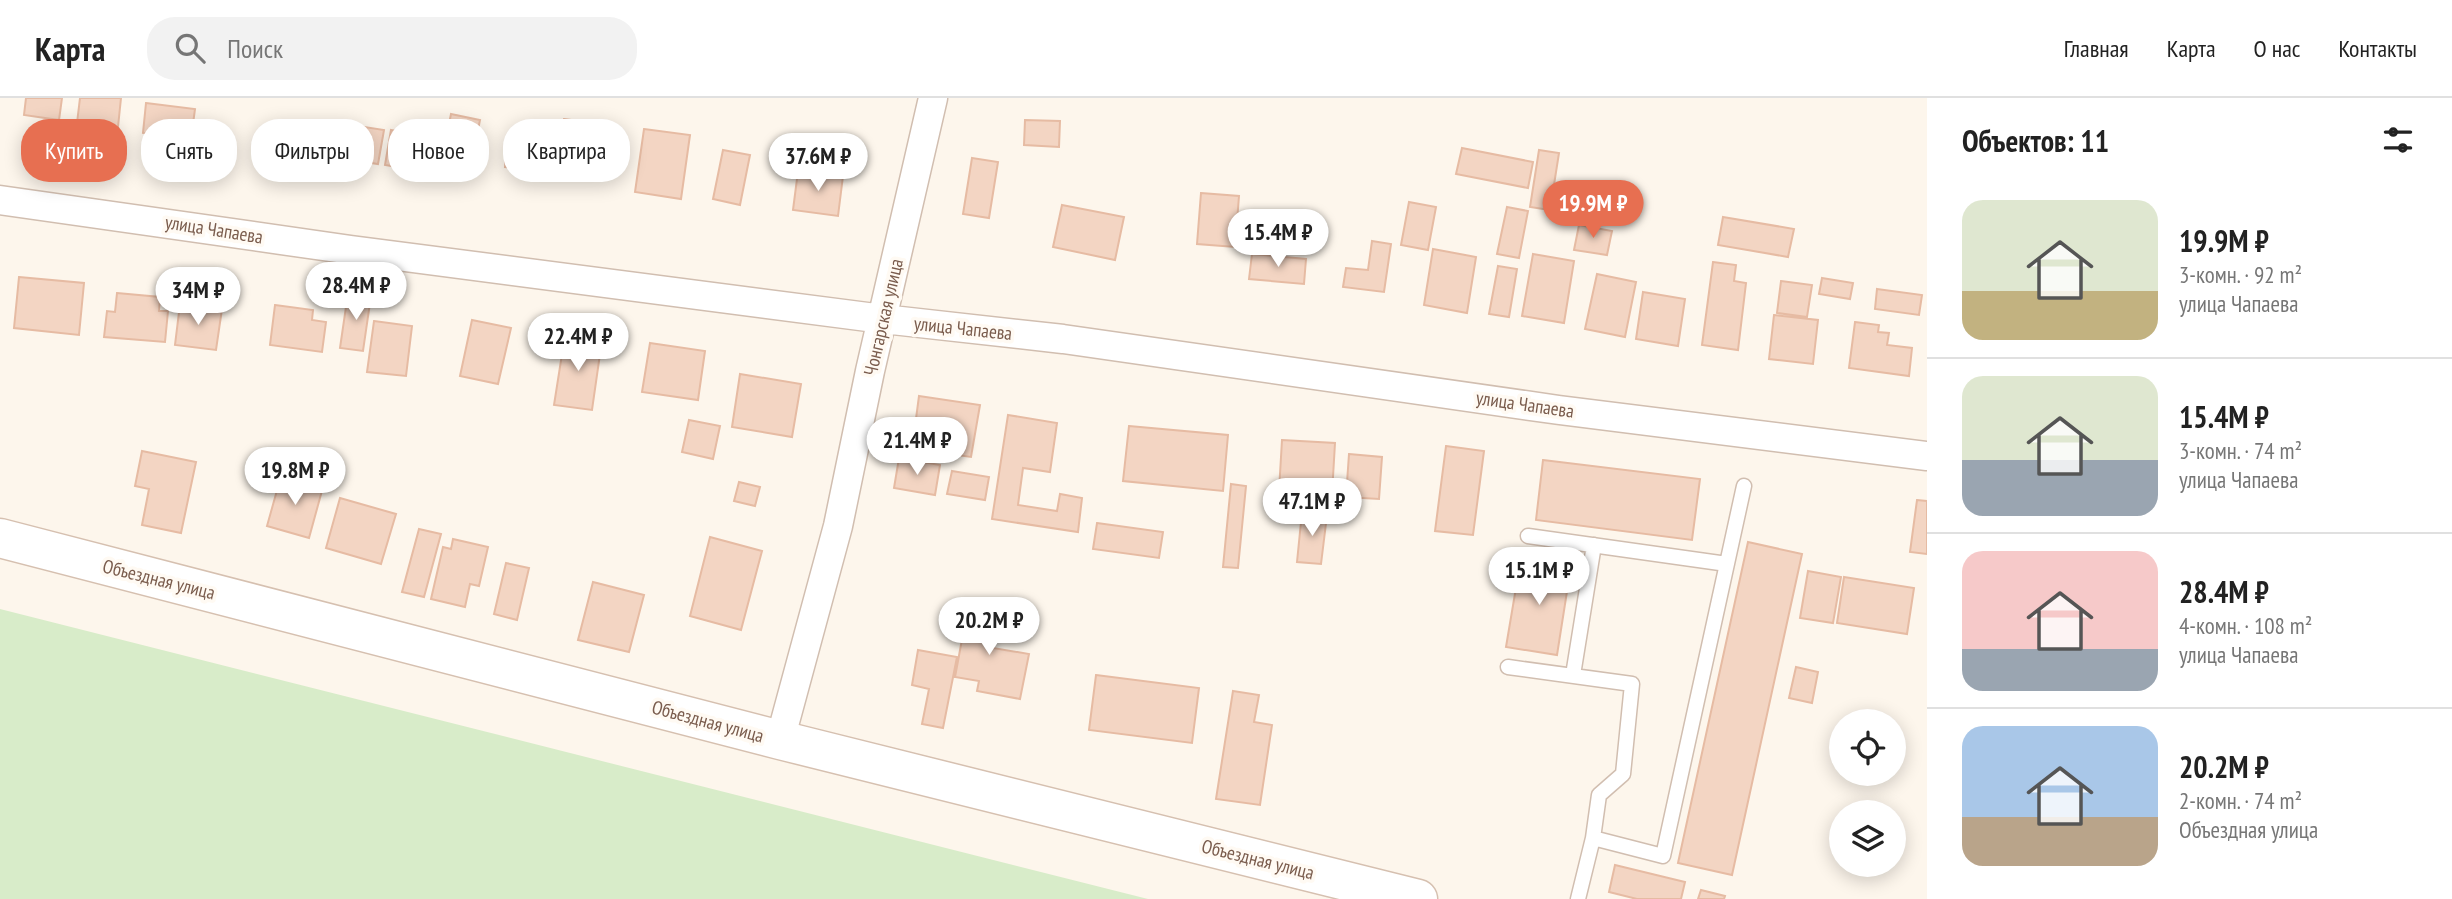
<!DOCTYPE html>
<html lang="ru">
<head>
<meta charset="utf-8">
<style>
	body { margin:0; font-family:"PT Sans Narrow",sans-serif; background:#f2f2f2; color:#222; height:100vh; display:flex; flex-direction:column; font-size:26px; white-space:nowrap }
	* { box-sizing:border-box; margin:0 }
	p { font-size:23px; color:#767676 }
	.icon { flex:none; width:38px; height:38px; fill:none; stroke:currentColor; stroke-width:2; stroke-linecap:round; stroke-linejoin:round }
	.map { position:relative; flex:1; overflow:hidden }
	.panel { display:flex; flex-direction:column; background:#fff; width:525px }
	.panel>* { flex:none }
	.top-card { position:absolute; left:21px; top:21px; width:665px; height:63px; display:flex; gap:14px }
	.controls { position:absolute; left:1829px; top:611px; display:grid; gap:14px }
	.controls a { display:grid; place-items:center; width:77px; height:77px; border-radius:50%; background:#fff; box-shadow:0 4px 18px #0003; font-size:35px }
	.price { position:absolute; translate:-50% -60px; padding:0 16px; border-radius:24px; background:#fff; color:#222; font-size:23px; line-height:46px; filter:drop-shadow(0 2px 4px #0008) }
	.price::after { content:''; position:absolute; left:50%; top:42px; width:21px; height:16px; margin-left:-10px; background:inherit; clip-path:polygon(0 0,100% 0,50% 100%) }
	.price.current { background:#e76f51; color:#fff }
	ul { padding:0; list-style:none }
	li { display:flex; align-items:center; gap:21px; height:175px; padding:0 35px }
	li+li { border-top:2px solid #e0e0e0 }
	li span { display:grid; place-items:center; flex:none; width:196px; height:140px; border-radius:21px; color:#555 }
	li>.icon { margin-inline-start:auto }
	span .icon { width:84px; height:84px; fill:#fffc; stroke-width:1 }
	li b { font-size:30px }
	h2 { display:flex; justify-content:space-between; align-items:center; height:84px; padding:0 35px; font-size:30px }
	.tag { padding:0 24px; border-radius:28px; background:#fff; box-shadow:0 4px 18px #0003; font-size:24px; line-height:63px }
	.tag.current { background:#e76f51; color:#fff }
	header { display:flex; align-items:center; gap:42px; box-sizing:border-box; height:98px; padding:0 35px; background:#fff; border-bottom:2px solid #e0e0e0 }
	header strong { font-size:33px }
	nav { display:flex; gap:38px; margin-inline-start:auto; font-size:24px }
	.search { width:490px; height:63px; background:#f2f2f2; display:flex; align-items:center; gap:18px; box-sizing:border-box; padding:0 24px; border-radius:28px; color:#767676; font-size:26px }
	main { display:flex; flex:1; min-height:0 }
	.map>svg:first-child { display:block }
	.green { fill:#d8ecc9 }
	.building { fill:#f3d5c3; stroke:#e6bba3; stroke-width:2 }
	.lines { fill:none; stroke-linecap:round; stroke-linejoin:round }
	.lane-casing { stroke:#d1beb0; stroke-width:17 }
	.street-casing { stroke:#d1beb0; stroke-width:31 }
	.secondary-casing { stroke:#d6c0b0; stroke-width:41 }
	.lane { stroke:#fff; stroke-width:14 }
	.street { stroke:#fff; stroke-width:28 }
	.secondary { stroke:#fff; stroke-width:38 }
	.labels { text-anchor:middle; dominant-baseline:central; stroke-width:7; stroke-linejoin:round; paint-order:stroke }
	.street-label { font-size:19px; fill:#7a5c4d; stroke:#fffaf3 }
</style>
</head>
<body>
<header>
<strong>Карта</strong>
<div class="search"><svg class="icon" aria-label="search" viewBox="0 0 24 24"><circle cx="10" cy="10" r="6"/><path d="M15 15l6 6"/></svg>Поиск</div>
<nav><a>Главная</a><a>Карта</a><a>О нас</a><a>Контакты</a></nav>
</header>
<main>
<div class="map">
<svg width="1927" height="801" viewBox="0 0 1927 801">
	<rect width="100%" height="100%" fill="#fdf6ec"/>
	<path class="green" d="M0,511L1148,801H0Z"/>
	<path class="building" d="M26,0H62L59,22L24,17Z
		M80,0H121L118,29L77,25Z
		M146,5L195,11L191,41L143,35Z
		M451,16L480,22L471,67L442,61Z
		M564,21L602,26L594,83L557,78Z
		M1025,22L1060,23L1059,49L1024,47Z
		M332,24L384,32L378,66L326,58Z
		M644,31L690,37L681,101L635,94Z
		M391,32L420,37L414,72L385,67Z
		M507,43L545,48L541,73L505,69Z
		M1462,50L1533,64L1528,90L1456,76Z
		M723,52L750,57L740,107L713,101Z
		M1539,52L1559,55L1550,112L1530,109Z
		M972,60L998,64L989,120L963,116Z
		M798,73L843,78L838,118L793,112Z
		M1201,95L1239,98L1235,149L1197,146Z
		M1409,104L1436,109L1428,152L1401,147Z
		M1062,107L1124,119L1115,162L1053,149Z
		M1507,109L1528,113L1519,160L1497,156Z
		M1723,119L1794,131L1788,159L1718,147Z
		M1579,127L1612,133L1607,157L1574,152Z
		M1372,143L1391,146L1384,194L1343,189L1346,170L1368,172Z
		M1433,151L1476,159L1467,215L1424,207Z
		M1252,156L1306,161L1304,186L1249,181Z
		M1533,156L1574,163L1564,225L1522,218Z
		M1713,164L1736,167L1734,183L1746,185L1738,252L1702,247Z
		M1498,168L1517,171L1509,219L1489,216Z
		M1597,176L1636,184L1625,239L1585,231Z
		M19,179L84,185L79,237L14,230Z
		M1822,180L1853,185L1850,201L1819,196Z
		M1781,183L1812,187L1807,219L1777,215Z
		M1877,191L1922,197L1919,217L1875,211Z
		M1643,194L1685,201L1678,248L1636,241Z
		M117,195L160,199L159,213H168L165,244L104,239L107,213L115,214Z
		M348,195L371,198L363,253L340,250Z
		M180,206L222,211L216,252L175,247Z
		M275,207L313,212L312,222L326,224L322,254L270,247Z
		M1774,217L1818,222L1813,266L1769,261Z
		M472,222L511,230L498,286L460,278Z
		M374,223L412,228L406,278L367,274Z
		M1855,224L1879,227L1878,234L1889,235L1887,247L1912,250L1909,278L1849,270Z
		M565,237L602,242L592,312L554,307Z
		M650,245L705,253L698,302L642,294Z
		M740,276L801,286L792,339L732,329Z
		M919,298L980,307L971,359L912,351Z
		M1008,317L1057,325L1050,374L1023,370L1018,407L1057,413L1060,396L1082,400L1078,434L992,421Z
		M689,322L720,328L713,361L682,354Z
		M1129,328L1228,337L1223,393L1123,383Z
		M1282,342L1335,345L1332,396L1279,393Z
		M1446,348L1484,353L1473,437L1435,433Z
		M142,353L196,364L181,435L142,427L149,391L135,388Z
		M1349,356L1382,359L1379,401L1346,399Z
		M899,360L940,367L935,397L894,390Z
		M1543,362L1700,381L1692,442L1536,422Z
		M952,373L989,379L985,402L947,396Z
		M281,378L323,389L309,440L267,428Z
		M739,384L760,389L755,408L734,403Z
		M1231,386L1246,388L1238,470L1223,469Z
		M340,400L396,416L381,466L326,450Z
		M1917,402L1927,403V456L1910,454Z
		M1302,414L1327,417L1321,466L1297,464Z
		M1097,425L1163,434L1159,460L1093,451Z
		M419,431L441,436L424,499L402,494Z
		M710,439L762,453L741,532L690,518Z
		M453,441L488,449L479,488L470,486L465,509L431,501L443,449L451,451Z
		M1748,444L1802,456L1732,777L1678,765Z
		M1521,460L1571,468L1557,557L1506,549Z
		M506,465L529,470L517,522L494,516Z
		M1808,473L1841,479L1833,525L1800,520Z
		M1844,479L1914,490L1907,536L1837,525Z
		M593,484L644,497L629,554L578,542Z
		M969,504L994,509L987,549L1029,556L1020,601L977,593L979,583L955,579Z
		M918,552L957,559L943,630L922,626L929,591L912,587Z
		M1796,569L1818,574L1812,605L1789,600Z
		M1096,577L1199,590L1192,645L1089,632Z
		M1233,593L1259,597L1254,624L1272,627L1260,707L1216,701Z
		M1615,767L1685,784L1681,801H1637L1609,794Z
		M1701,792L1725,798L1724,801H1698Z"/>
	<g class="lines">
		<defs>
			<path id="lane" d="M1528,438L1727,466
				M1508,569L1632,586L1623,676L1599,697L1593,740
				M1573,577L1594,447
				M1578,801L1593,740L1663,758L1744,388"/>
			<path id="street" d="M0,102L351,152L883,221L1063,241L1559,312L1927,358
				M780,642L838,428L870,273L933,0"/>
			<path id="secondary" d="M0,440L780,642L1418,801"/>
		</defs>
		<use href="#lane" class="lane-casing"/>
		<use href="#street" class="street-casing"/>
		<use href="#secondary" class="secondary-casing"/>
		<use href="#lane" class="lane"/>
		<use href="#street" class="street"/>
		<use href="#secondary" class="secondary"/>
	</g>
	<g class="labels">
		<g class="street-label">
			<text transform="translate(214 131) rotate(9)">улица Чапаева</text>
			<text transform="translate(883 219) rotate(-77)">Чонгарская улица</text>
			<text transform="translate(963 230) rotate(6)">улица Чапаева</text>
			<text transform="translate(1525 306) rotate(8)">улица Чапаева</text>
			<text transform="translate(159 481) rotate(14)">Объездная улица</text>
			<text transform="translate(708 623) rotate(15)">Объездная улица</text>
			<text transform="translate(1258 761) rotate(14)">Объездная улица</text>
		</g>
	</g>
</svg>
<div class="controls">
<a><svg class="icon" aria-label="locate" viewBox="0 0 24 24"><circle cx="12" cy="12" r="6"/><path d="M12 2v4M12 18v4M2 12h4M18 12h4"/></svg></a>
<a><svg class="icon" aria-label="layers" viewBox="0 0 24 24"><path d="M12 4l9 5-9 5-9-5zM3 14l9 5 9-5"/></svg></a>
</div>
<b class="price" style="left:818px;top:95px">37.6M ₽</b>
<b class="price current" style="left:1593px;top:142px">19.9M ₽</b>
<b class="price" style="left:1278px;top:171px">15.4M ₽</b>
<b class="price" style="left:356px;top:224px">28.4M ₽</b>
<b class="price" style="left:198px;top:229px">34M ₽</b>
<b class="price" style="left:578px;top:275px">22.4M ₽</b>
<b class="price" style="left:917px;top:379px">21.4M ₽</b>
<b class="price" style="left:295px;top:409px">19.8M ₽</b>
<b class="price" style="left:1312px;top:440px">47.1M ₽</b>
<b class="price" style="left:1539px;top:509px">15.1M ₽</b>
<b class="price" style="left:989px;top:559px">20.2M ₽</b>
<div class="top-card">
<a class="tag current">Купить</a>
<a class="tag">Снять</a>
<a class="tag">Фильтры</a>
<a class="tag">Новое</a>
<a class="tag">Квартира</a>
</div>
</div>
<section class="panel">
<h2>Объектов: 11<svg class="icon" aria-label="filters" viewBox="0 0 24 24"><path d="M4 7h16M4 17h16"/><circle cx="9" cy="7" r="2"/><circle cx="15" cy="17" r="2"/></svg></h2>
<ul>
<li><span style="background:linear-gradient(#dfe7d0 65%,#c2b280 0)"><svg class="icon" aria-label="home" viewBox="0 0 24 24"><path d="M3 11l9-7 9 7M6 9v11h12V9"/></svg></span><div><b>19.9M ₽</b><p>3-комн. · 92 m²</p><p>улица Чапаева</p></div></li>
<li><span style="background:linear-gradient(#dfe7d0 60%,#9aa5b1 0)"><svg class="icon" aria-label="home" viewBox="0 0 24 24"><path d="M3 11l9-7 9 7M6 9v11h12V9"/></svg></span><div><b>15.4M ₽</b><p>3-комн. · 74 m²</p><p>улица Чапаева</p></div></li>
<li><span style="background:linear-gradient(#f6c9c9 70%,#9aa5b1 0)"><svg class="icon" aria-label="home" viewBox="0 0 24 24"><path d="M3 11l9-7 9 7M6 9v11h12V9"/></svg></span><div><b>28.4M ₽</b><p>4-комн. · 108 m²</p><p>улица Чапаева</p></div></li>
<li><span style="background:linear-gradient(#a9c7e8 65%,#b9a48a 0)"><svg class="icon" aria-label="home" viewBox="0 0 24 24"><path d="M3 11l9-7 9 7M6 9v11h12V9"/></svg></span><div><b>20.2M ₽</b><p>2-комн. · 74 m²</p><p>Объездная улица</p></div></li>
</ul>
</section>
</main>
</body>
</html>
